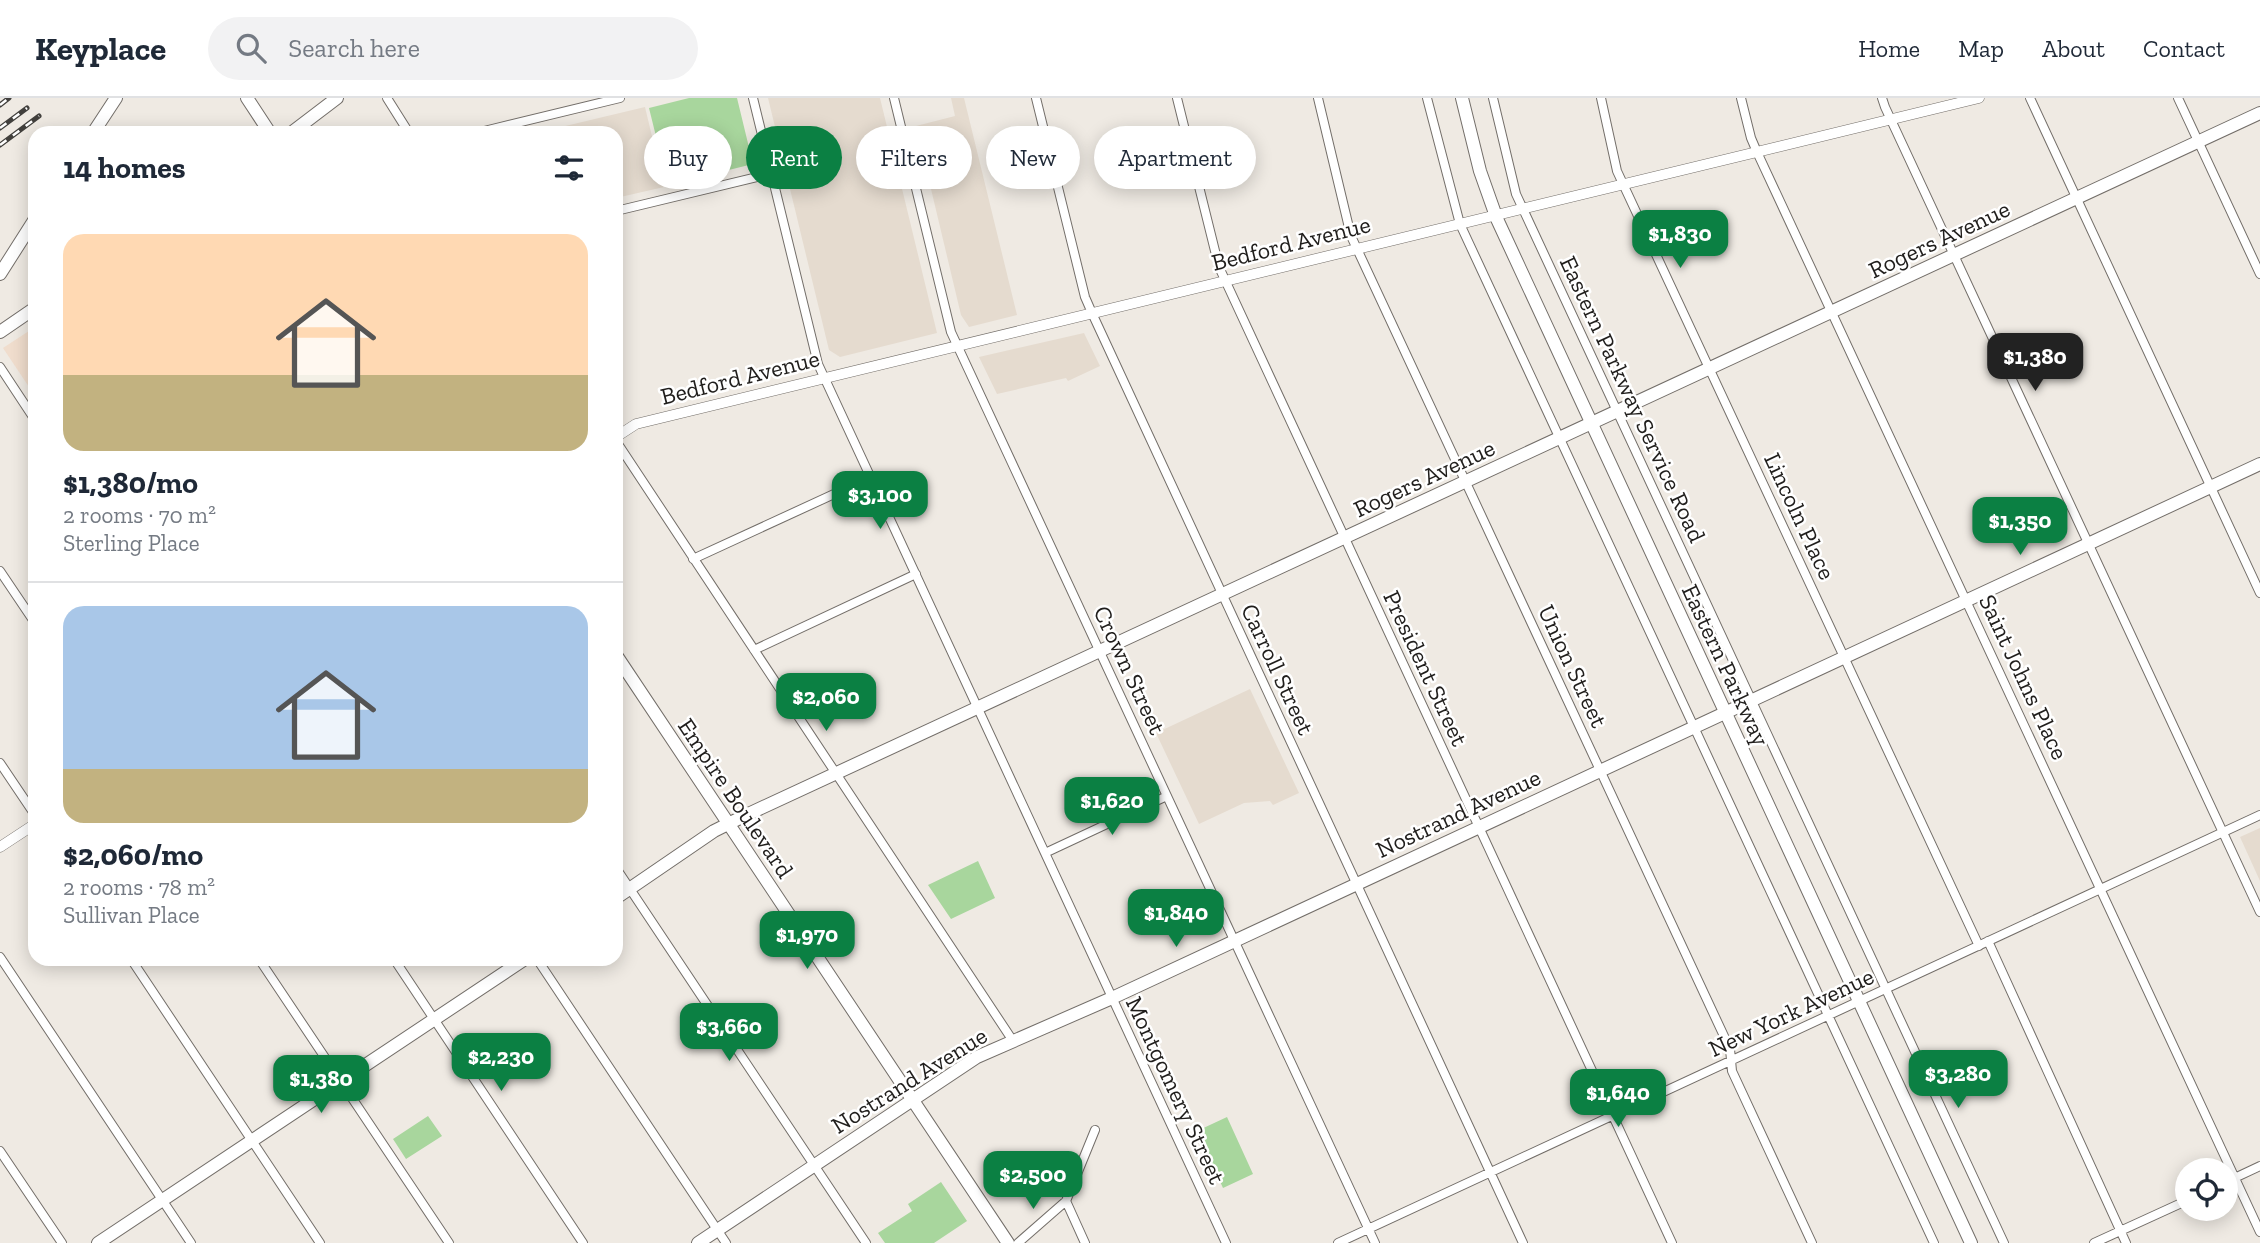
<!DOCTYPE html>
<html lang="en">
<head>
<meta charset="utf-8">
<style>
	body { margin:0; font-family:"Zilla Slab",serif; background:#f2f2f3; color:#1f2937; height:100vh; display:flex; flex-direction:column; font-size:26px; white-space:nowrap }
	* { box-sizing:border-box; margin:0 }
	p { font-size:23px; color:#747a83 }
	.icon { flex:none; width:38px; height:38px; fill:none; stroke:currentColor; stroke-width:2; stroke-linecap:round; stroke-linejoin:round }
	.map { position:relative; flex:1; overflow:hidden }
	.sheet { position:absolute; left:28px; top:28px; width:595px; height:840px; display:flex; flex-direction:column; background:#fff; border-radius:21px; box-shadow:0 4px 18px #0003 }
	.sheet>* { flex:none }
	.hud { position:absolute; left:644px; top:28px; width:665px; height:63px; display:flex; gap:14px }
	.buttons { position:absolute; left:2175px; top:1060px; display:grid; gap:14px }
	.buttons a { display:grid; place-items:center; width:63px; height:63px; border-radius:50%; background:#fff; box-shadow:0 4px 18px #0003; font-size:35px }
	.price { position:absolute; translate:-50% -60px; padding:0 16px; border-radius:14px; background:#0b8043; color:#fff; font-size:23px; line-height:46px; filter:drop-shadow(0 2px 4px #0008) }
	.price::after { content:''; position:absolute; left:50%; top:42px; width:21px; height:16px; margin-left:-10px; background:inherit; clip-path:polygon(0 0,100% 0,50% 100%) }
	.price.on { background:#222; color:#fff }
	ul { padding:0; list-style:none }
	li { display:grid; align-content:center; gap:14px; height:371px; padding:0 35px }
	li+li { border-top:2px solid #e0e1e3 }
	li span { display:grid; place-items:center; height:217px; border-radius:21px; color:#555 }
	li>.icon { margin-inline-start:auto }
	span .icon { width:126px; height:126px; fill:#fffc; stroke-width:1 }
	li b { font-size:30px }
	h2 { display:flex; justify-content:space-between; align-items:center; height:84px; padding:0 35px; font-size:30px }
	.chip { padding:0 24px; border-radius:32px; background:#fff; box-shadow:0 4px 18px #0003; font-size:24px; line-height:63px }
	.chip.on { background:#0b8043; color:#fff }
	header { display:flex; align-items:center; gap:42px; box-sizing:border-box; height:98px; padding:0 35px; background:#fff; border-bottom:2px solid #e0e1e3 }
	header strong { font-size:33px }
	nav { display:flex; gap:38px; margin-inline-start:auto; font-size:24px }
	.search { width:490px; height:63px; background:#f2f2f3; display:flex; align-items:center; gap:18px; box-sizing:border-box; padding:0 24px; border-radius:38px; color:#747a83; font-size:26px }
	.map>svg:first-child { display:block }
	.commercial { fill:#f0ddcd }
	.built { fill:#e5dbcf }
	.green { fill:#a8d69d }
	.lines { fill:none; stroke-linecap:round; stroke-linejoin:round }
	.minor-casing { stroke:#736e69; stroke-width:10 }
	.tertiary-casing { stroke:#736e69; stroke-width:11 }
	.secondary-casing { stroke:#736e69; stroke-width:14 }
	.primary-casing { stroke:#736e69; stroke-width:14 }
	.minor { stroke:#fff; stroke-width:8 }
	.tertiary { stroke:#fff; stroke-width:10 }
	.secondary { stroke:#fff; stroke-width:12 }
	.primary { stroke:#fff; stroke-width:12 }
	.rail-casing { stroke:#42403d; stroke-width:5 }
	.rail { stroke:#fff; stroke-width:2.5; stroke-dasharray:8; stroke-linecap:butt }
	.labels { text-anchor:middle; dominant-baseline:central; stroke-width:5; stroke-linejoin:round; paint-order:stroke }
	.street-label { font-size:24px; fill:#201e1c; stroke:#fff }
</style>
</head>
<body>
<header>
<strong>Keyplace</strong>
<div class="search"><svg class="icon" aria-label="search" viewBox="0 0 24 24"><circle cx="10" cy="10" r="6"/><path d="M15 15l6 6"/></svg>Search here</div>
<nav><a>Home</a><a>Map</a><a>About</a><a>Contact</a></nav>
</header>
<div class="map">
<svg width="2260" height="1145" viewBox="0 0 2260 1145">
	<rect width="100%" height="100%" fill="#efeae3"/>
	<path class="commercial" d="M35,229V298L3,250Z"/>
	<path class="built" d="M768,0H880L937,235L840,259L829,252Z
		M951,0H964L1017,217L969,229L961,217L916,28L955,18Z
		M645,9L664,89L616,100V35H536Z
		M1084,235L1100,268L1068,283L1066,280L997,296L979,259Z
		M1250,591L1299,695L1273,707L1270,703L1244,705L1199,726L1156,635Z
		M2260,730V783L2240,739Z"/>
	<path class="green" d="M689,0H737L753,66L668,87L649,10Z
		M978,763L995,800L951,821L928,787Z
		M428,1018L442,1038L406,1061L393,1041Z
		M1227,1019L1253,1076L1223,1090L1197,1033Z
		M941,1084L967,1123L934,1145H885L878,1135L912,1113L908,1106Z"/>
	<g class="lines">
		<defs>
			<path id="minor" d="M387,0L409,35
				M753,0L818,266L1226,1145
				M894,0L951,234L1375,1145
				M1036,0L1085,199L1092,215L1523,1145
				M1177,0L1219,169L1672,1145
				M1318,0L1351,138L1730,951L1732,973L1812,1145
				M1427,0L1460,126L1934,1145
				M1493,0L1516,96L2004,1145
				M1601,0L1617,73L1979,848
				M1741,0L1751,40L1757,54L2260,1134
				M1882,0L1885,9L2260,814
				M2030,0L2260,495
				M2178,0L2260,176
				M476,35L620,0
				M616,113L770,76
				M0,269L35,322
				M616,343L1013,943
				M693,461L871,379
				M0,473L35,525
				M754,552L916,476
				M0,665L35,717
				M1045,755L1167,698
				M616,770L866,1145
				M1988,843L2126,1145
				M0,859L191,1145
				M131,861L320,1145
				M259,861L449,1145
				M394,861L583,1145
				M537,861L726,1145
				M0,1053L62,1145
				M2226,1084L2260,1068
				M1066,1103L1085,1145
				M1018,1145L1066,1103L1095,1032
				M1338,1145L2260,717
				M2094,1145L2188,1102"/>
			<path id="tertiary" d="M616,339L636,326L1979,0
				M0,749L35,726"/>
			<path id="secondary" d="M247,0L270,35
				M291,35L337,0
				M0,234L35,210
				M616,557L1008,1145
				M616,800L714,733L744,718L2260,15
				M98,1145L525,861
				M698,1145L977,959L1112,900L2260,366"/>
			<path id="primary" d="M1462,0L1480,73L1497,121L1971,1145
				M93,35L116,0
				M0,176L35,121"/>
		</defs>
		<use href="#minor" class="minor-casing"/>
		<use href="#tertiary" class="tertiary-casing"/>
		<use href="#secondary" class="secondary-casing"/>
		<use href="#primary" class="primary-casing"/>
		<use href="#minor" class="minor"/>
		<use href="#tertiary" class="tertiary"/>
		<use href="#secondary" class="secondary"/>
		<use href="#primary" class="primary"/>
		<defs>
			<path id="rail" d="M0,7L9,0
				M0,30L27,10
				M0,47L39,18"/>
		</defs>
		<use href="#rail" class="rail-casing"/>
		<use href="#rail" class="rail"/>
	</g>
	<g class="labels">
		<g class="street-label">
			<text transform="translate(1939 141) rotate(-25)">Rogers Avenue</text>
			<text transform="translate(1291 145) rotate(-14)">Bedford Avenue</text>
			<text transform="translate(740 279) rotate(-14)">Bedford Avenue</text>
			<text transform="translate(1633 301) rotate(65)">Eastern Parkway Service Road</text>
			<text transform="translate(1424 380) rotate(-25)">Rogers Avenue</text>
			<text transform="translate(1800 418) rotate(65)">Lincoln Place</text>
			<text transform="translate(1726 567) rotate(65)">Eastern Parkway</text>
			<text transform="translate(1573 568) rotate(65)">Union Street</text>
			<text transform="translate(1426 570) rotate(65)">President Street</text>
			<text transform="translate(1278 571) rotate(65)">Carroll Street</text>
			<text transform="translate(1130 572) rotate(65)">Crown Street</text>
			<text transform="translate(2024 579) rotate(65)">Saint Johns Place</text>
			<text transform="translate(736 700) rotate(56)">Empire Boulevard</text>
			<text transform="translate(1458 715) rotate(-25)">Nostrand Avenue</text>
			<text transform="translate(1791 914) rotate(-25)">New York Avenue</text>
			<text transform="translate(909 982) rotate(-32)">Nostrand Avenue</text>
			<text transform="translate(1176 992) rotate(65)">Montgomery Street</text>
		</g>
	</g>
</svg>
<div class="buttons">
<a><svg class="icon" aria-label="locate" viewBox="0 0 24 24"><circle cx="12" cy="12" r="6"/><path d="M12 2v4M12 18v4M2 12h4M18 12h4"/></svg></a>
</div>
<b class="price" style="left:1680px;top:172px">$1,830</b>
<b class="price on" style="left:2035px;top:295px">$1,380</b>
<b class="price" style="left:880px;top:433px">$3,100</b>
<b class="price" style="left:2020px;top:459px">$1,350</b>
<b class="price" style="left:826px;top:635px">$2,060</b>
<b class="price" style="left:1112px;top:739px">$1,620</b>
<b class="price" style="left:1176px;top:851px">$1,840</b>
<b class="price" style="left:807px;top:873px">$1,970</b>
<b class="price" style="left:729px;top:965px">$3,660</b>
<b class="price" style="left:501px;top:995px">$2,230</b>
<b class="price" style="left:1958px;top:1012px">$3,280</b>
<b class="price" style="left:321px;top:1017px">$1,380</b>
<b class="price" style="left:1618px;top:1031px">$1,640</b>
<b class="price" style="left:1033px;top:1113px">$2,500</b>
<div class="hud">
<a class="chip">Buy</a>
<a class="chip on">Rent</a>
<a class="chip">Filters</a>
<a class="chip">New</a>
<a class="chip">Apartment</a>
</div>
<section class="sheet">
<h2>14 homes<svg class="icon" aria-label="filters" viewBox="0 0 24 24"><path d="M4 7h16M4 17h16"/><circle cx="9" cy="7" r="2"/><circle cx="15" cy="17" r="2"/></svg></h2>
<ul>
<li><span style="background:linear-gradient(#ffd9b3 65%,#c2b280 0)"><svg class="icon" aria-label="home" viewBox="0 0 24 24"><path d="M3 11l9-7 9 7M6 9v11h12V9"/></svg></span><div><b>$1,380/mo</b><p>2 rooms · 70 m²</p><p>Sterling Place</p></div></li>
<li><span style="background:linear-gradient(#a9c7e8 75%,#c2b280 0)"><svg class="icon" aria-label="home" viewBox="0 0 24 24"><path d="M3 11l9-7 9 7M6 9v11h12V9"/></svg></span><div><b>$2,060/mo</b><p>2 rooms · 78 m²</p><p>Sullivan Place</p></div></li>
</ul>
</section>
</div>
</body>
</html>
